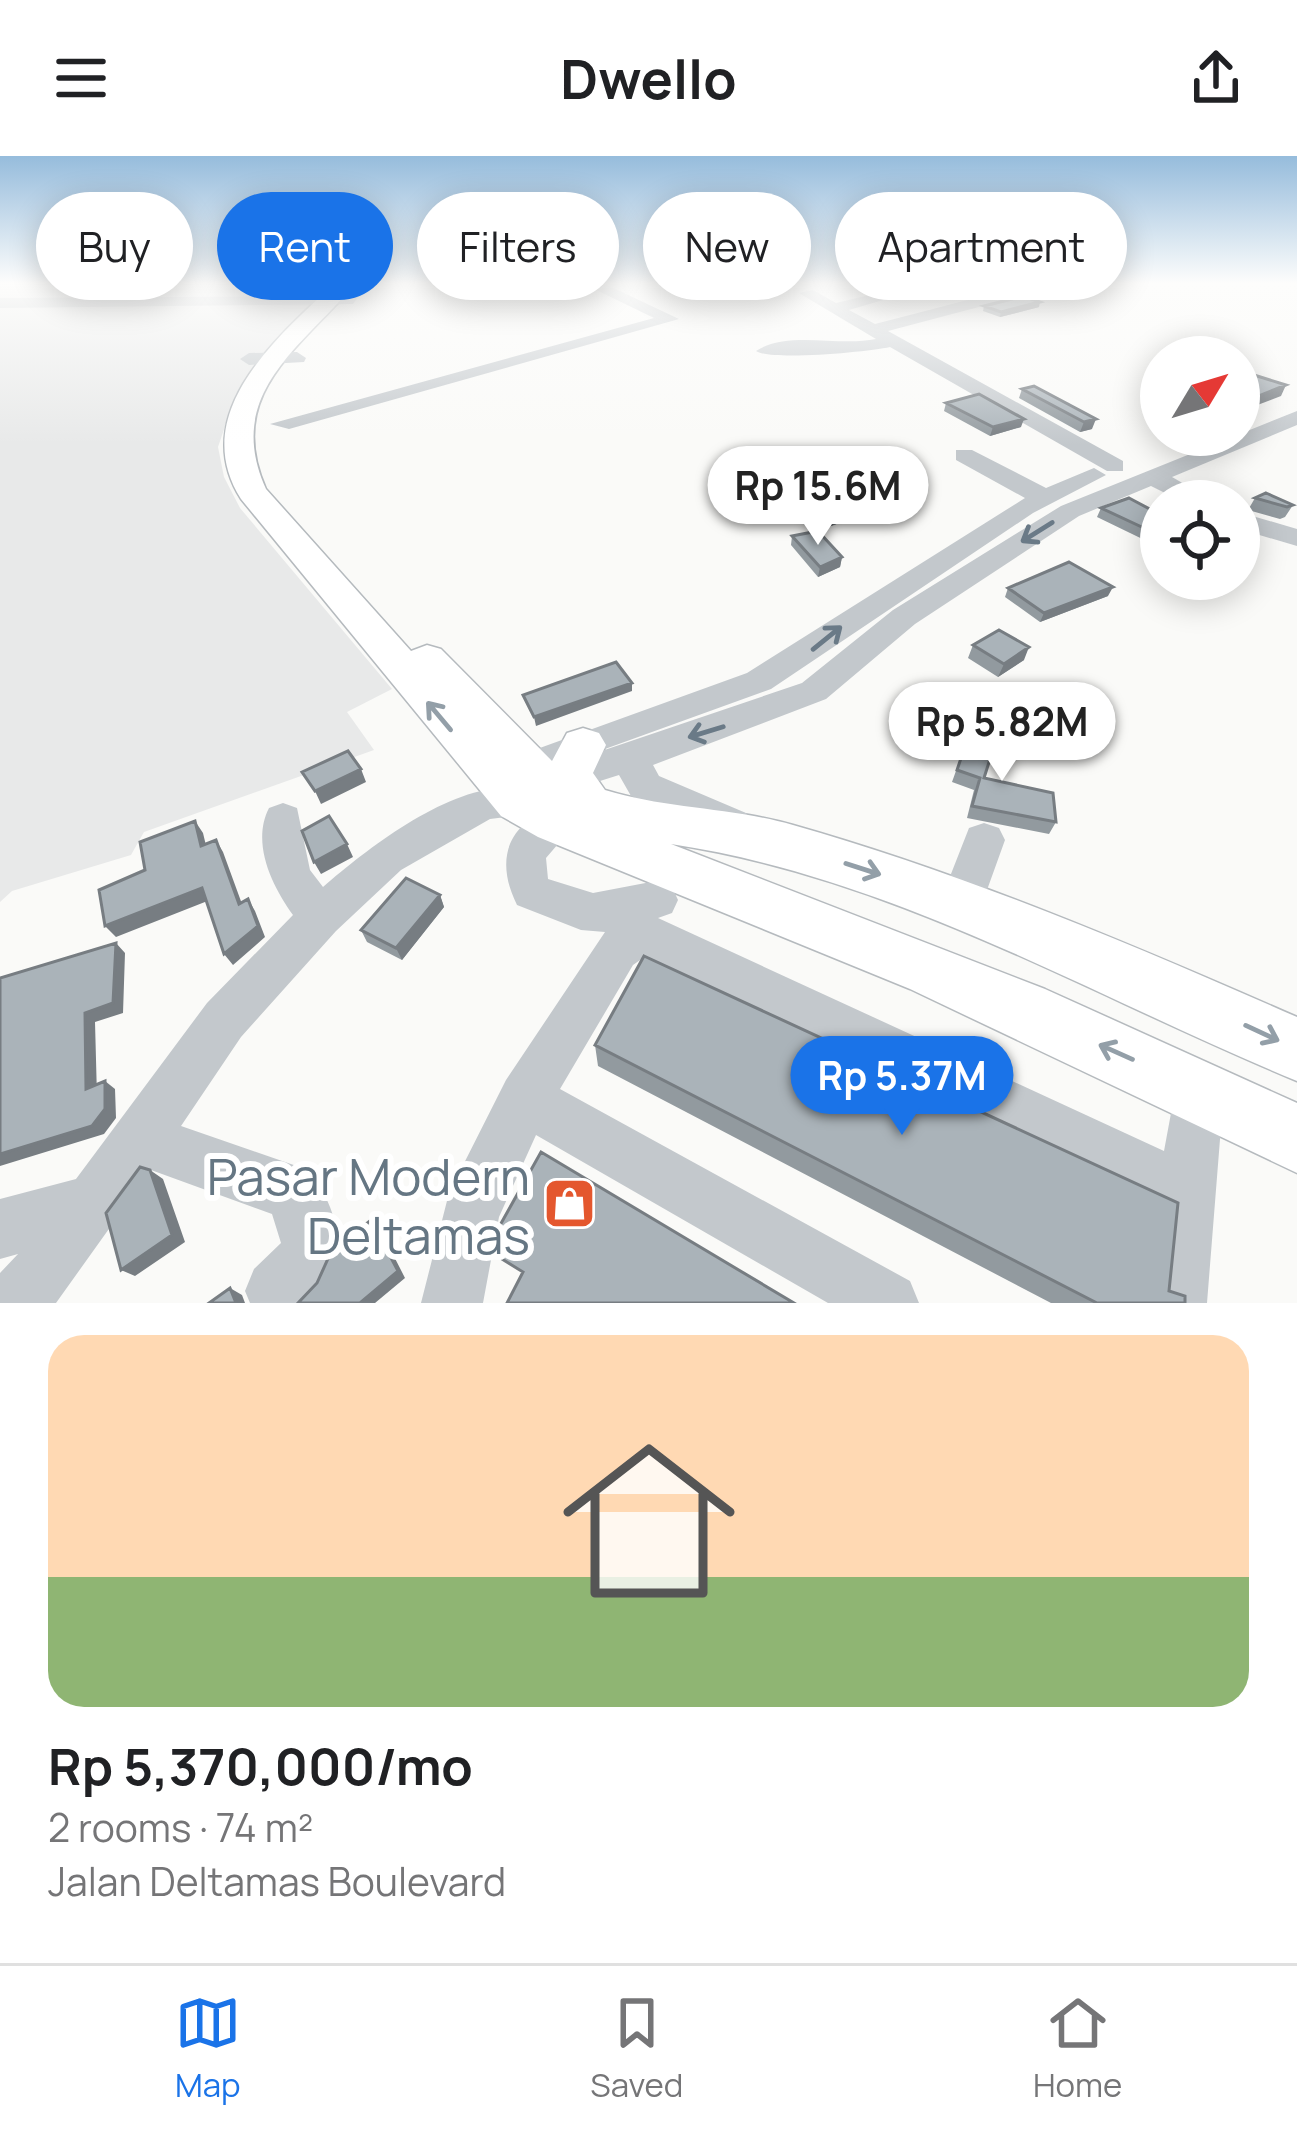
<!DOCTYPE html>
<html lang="en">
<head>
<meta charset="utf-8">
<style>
	body { margin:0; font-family:Manrope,sans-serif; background:#f2f2f2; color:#202124; height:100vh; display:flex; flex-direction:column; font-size:45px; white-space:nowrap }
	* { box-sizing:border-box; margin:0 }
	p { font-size:39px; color:#757577 }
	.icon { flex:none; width:66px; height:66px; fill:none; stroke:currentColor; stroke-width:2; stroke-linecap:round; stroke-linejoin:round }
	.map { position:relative; height:1147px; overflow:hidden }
	.details { display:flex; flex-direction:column; background:#fff; flex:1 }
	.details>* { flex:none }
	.guide { position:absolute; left:36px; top:36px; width:1227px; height:108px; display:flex; gap:24px }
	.needle { width:78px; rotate:52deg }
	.tools { position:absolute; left:1140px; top:180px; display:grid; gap:24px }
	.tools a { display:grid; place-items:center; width:120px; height:120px; border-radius:50%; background:#fff; box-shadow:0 6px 30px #0003; font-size:60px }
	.price { position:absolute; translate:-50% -102px; padding:0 27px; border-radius:42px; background:#fff; color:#222; font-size:39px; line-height:78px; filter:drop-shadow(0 3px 6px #0008) }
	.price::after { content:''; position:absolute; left:50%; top:72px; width:36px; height:27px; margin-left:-18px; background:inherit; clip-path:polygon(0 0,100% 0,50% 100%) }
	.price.selected { background:#1a73e8; color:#fff }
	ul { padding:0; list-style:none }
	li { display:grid; align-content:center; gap:24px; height:636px; padding:0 48px }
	li span { display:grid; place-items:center; height:372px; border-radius:36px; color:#555 }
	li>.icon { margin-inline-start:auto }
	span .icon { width:216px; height:216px; fill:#fffc; stroke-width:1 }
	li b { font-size:51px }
	.pill { padding:0 42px; border-radius:54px; background:#fff; box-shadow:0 6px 30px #0003; font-size:42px; line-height:108px }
	.pill.selected { background:#1a73e8; color:#fff }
	header { display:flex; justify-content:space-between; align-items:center; height:156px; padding:0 48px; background:#fff; font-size:54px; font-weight:700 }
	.dock { display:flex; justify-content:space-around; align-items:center; height:168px; border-top:3px solid #e0e0e0; background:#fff; font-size:33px; color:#757577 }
	.dock a { display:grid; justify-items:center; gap:6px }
	.dock .selected { color:#1a73e8 }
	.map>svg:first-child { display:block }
	.built { fill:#e8e9e9 }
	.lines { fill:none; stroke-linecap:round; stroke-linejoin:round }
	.major-casing { stroke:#b5babe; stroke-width:3 }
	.minor { fill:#c3c8cc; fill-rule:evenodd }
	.major { fill:#fff; fill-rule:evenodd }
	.wall { fill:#929a9f }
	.shaded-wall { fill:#777d82 }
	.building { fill:#aab3b9; stroke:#777d82; stroke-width:3 }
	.oneway { stroke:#6a7a87 }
	.oneway2 { stroke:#939fa8 }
	.labels { text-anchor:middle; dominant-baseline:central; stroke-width:12; stroke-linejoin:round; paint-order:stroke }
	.near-poi-label { font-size:51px; fill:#657683; stroke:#fff; text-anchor:end }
</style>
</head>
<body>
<header><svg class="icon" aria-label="menu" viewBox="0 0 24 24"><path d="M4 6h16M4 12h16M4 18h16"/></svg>Dwello<svg class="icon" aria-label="share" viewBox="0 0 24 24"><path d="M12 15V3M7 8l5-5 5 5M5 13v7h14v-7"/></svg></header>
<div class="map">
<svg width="1297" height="1147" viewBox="0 0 1297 1147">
	<rect width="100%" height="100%" fill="#fafaf8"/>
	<path class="built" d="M0,128H335L272,191L236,238L218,291L224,321L240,352L392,533L347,556L374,594L144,676L131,699L12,735L0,746Z"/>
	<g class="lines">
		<defs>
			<path id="major" d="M334,128H355C301,192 223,238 266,333L411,495L427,489L441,493L552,605L567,577L583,572L599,577L606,589L593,617L605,634C666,653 731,651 793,669C966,718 1133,789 1297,861V925C1089,839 896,722 671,688L1045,833L1297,947V1017L910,833L538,681L501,660L241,343C187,258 277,181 334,128Z"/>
		</defs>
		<use href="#major" class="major-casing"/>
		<path class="minor" d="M584,128H605L679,163L289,273L270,268L654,162Z
			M867,128H886L900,139L849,154L875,168L991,138L980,128H998L1009,143L888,175L1123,305V315H1107L890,191C868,196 770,205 756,195C788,174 838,191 876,183L799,137L813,134L836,147L878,137Z
			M359,140L353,148L0,152V142Z
			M297,196L306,202L304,206L249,209L240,203L249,197Z
			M1297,255V269L1172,321L1214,345H1181L1151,330L1079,360L915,468L826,543L653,609L659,620L746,657L752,668L746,679L732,684L718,679L631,640L619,619L562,637L532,658L490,663L401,714L336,775L241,881L181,970L311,1015C341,1062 352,1104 309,1147H250L245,1135L254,1113L281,1087L272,1058L151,1014L56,1147H0V1117L18,1098L0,1103V1043L76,1023L207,847L293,759C272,730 251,687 269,652L283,647L297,652L310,714L323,731C367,693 443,634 503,632L487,619L493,609L747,517L1025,342L956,304V294H972L1046,332L1094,312L1106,319L1033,357L771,533L569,606L802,527L893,454L1061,350Z
			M1239,356L1297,373V390L1239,373Z
			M556,651L570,656L576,667L546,702L548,723L593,737L656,725L672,731L678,744L672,757L658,762L1164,995L1179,914L1198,907L1217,914L1224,933L1207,1147H1145L1157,1050L643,802L633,809L560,933L910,1125L919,1147H828L536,979L499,1061L483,1147H421L449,1037L506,924L605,776L581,774L517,749C495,705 506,667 556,651Z
			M984,667L999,672L1005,684L978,759L962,765L946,759L940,746L969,672Z"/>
		<use href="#major" class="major"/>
	</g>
	<path class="wall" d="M925,128L983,131L982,136L952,143L924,132Z
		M1012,143L1039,151L1000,161L983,155L984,150Z
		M1034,230L1092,273L1080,276L1019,242L1022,233Z
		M946,247L1021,271L990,280L944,255Z
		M737,318L872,344L905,358L881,368L864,358L820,374L737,324Z
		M1255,342L1293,349L1285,361L1280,363L1248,354Z
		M1101,352L1161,359V392L1097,361Z
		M792,380L842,401L840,411L818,421L791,389Z
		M1008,432L1108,440L1040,466L1005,441Z
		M973,489L1024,504L998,521L968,502Z
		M971,573L984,622L1056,666L1049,678L967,662L974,634L952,626Z
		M440,739L444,751L402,804L367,786L361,774Z
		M595,889L1169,1135L1185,1147H1051L598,910Z"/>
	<path class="shaded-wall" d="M983,131L982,136L952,143L953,139Z
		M1040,146L1039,151L1000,161L1001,156Z
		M1286,229L1281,240L1239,256V248Z
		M1024,263L1021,271L990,280L993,271Z
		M1096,263L1092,273L1080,276L1084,266Z
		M865,351L864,358L820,374L821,367Z
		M907,351L905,358L881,368L883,361Z
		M842,401L840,411L818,421L820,411Z
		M1113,431L1108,440L1040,466L1044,457Z
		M1029,491L1024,504L998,521L1004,508Z
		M632,527V535L536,570L534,561Z
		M361,613L366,626L321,648L315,635Z
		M195,665L203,677L209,702L201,690Z
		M216,684L223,696L246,759L239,748Z
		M347,688L353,701L321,718L314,706Z
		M202,732L210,744L116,781L105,770Z
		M440,739L444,751L402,804L396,792Z
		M248,743L255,755L265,781L233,809L224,798Z
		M116,787L125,797L123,857L95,866L97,941L86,933L85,857Z
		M105,925L115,933L116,962L104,978L0,1010V998Z
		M150,1014L163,1023L185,1086L135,1120L121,1114Z
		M371,1064L379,1071L405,1122L375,1147H360Z
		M230,1132L242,1139L245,1147H236Z"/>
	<path class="building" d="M926,128H979L983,131L953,139Z
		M1014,137L1040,146L1001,156L984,150L1012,143Z
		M1254,219L1286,229L1239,248V221Z
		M1034,230L1096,263L1084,266L1022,233Z
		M979,238L1024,263L993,271L946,247Z
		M797,299L872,344L884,339L907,351L883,361L865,351L821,367L737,318Z
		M1266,337L1293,349L1287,351L1255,342Z
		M1129,342L1161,359V380L1101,352Z
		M818,375L842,401L820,411L792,380Z
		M1069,406L1113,431L1044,457L1008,432Z
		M999,474L1029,491L1004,508L973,489Z
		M616,506L632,527L534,561L523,539Z
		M971,573L997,581L984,622L1053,637L1056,666L972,650L980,622L957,614Z
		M348,595L361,613L315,635L302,616Z
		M329,660L347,688L314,706L302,675Z
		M195,665L201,690L216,684L239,748L248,743L258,770L224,798L202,732L105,770L99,734L145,714L140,686Z
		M406,722L440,739L396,792L361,774Z
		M116,787L113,847L85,857L86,933L105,925V953L92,970L0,998V822Z
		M644,800L1178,1047L1169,1135L1185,1140V1147H1097L595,889Z
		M541,996L794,1147H507L523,1116L494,1098L499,1071Z
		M140,1011L150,1014L172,1079L121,1114L106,1057Z
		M371,1064L398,1115L360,1147H298L317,1127L331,1096Z
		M230,1132L236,1147H209Z"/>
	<defs><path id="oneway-shaft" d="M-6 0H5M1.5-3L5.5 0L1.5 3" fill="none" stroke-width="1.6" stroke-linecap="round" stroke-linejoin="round" transform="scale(3)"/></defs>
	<g class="oneway">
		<use href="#oneway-shaft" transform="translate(1037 376) rotate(148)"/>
		<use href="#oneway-shaft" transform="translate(827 482) rotate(-39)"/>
		<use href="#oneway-shaft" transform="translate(706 576) rotate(163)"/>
	</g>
	<g class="oneway2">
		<use href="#oneway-shaft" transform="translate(439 560) rotate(-130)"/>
		<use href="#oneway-shaft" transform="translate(863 713) rotate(18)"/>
		<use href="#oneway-shaft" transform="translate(1262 877) rotate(25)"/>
		<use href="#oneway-shaft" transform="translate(1116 896) rotate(-156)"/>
	</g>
	<linearGradient id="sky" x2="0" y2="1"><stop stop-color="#96bcdc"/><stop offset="0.44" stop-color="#fdfdfc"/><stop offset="1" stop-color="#fdfdfc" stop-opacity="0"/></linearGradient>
	<rect width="1297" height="289" fill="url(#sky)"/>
	<defs>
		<symbol id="shop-square" viewBox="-11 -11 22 22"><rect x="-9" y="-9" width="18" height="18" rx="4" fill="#e4572e" stroke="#fff"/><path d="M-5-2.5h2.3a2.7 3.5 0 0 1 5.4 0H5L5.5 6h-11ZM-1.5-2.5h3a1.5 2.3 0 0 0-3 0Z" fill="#fff"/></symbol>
	</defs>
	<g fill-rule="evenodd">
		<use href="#shop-square" x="540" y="1018" width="59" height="59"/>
	</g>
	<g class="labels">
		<g class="near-poi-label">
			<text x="530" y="1019">Pasar Modern<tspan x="530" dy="59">Deltamas</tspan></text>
		</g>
	</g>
</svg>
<div class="tools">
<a><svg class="needle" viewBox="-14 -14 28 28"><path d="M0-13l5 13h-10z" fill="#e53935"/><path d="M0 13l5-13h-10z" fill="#757577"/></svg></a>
<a><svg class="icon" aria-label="locate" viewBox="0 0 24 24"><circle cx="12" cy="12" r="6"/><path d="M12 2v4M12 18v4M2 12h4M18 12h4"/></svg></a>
</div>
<b class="price" style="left:818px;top:392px">Rp 15.6M</b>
<b class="price" style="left:1002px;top:628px">Rp 5.82M</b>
<b class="price selected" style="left:902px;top:982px">Rp 5.37M</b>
<div class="guide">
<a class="pill">Buy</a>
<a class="pill selected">Rent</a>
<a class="pill">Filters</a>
<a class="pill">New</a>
<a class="pill">Apartment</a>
</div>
</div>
<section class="details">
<ul>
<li><span style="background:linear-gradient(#ffd9b3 65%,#8fb573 0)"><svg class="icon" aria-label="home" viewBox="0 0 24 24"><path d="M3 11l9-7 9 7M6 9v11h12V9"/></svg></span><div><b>Rp 5,370,000/mo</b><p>2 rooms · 74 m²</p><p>Jalan Deltamas Boulevard</p></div></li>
</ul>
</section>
<nav class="dock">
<a class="selected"><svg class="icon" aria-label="map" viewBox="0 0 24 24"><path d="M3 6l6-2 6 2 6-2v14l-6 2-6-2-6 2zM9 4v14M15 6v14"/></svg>Map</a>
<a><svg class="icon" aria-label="saved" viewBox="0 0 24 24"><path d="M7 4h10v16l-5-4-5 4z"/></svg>Saved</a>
<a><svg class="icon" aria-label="home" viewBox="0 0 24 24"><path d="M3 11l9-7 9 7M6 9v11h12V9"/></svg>Home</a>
</nav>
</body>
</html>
